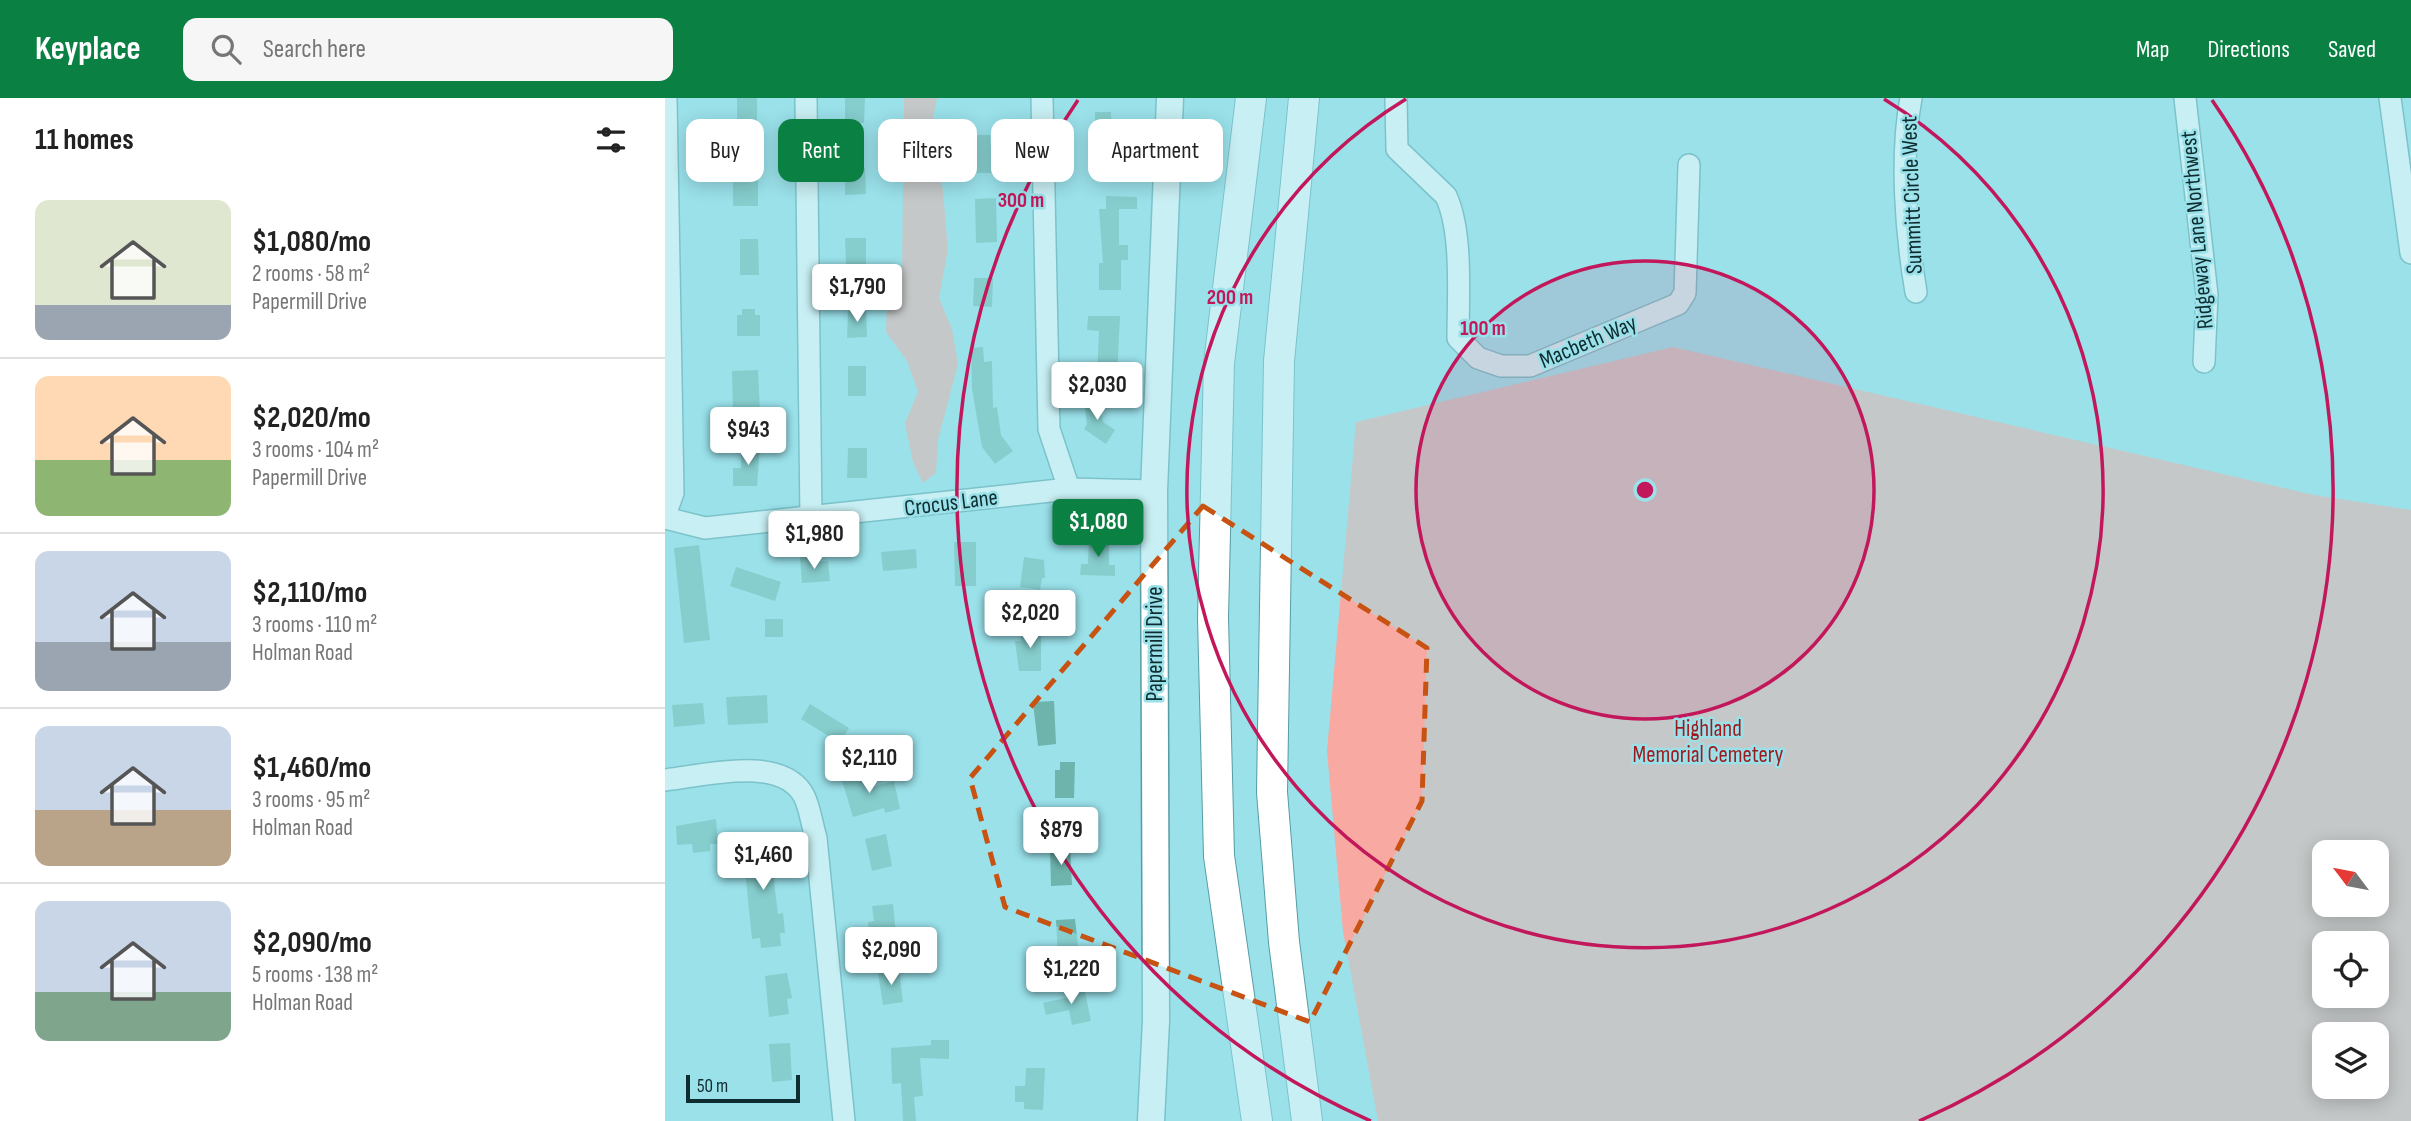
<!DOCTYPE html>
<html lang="en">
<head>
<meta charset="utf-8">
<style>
	body { margin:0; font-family:"Sofia Sans Condensed",sans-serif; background:#f6f6f6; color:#222; height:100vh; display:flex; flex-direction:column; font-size:26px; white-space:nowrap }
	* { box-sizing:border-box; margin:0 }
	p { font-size:23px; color:#767676 }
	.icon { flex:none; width:38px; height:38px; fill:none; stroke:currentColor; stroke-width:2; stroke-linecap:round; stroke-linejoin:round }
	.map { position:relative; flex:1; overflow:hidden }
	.details { display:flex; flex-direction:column; background:#fff; width:665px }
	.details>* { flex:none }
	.top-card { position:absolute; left:21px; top:21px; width:665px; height:63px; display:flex; gap:14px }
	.needle { width:46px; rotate:302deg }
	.buttons { position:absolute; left:1647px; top:742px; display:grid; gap:14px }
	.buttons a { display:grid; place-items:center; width:77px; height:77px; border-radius:14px; background:#fff; box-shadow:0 4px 18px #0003; font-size:35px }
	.scale { position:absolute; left:21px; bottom:18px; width:114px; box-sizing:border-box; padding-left:7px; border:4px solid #0f2d30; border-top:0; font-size:19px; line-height:24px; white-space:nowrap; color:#0f2d30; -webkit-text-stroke:5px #9ae1ea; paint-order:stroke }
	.price { position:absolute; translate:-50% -60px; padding:0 16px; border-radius:7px; background:#fff; color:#222; font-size:23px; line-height:46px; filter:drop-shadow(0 2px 4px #0008) }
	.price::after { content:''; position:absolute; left:50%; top:42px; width:21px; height:16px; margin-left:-10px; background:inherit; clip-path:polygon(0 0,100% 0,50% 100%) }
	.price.active { background:#0b8043; color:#fff }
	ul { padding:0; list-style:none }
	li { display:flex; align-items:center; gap:21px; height:175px; padding:0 35px }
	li+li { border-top:2px solid #e0e0e0 }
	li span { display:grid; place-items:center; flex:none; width:196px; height:140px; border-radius:14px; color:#555 }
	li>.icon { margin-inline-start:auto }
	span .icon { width:84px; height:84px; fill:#fffc; stroke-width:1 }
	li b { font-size:30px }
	h2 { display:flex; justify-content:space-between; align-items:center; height:84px; padding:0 35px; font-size:30px }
	.chip { padding:0 24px; border-radius:14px; background:#fff; box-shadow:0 4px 18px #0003; font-size:24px; line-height:63px }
	.chip.active { background:#0b8043; color:#fff }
	header { display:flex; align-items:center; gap:42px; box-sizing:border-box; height:98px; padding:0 35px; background:#0b8043; color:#fff }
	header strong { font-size:33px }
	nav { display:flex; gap:38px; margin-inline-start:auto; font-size:24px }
	.search { width:490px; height:63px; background:#f6f6f6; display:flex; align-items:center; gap:18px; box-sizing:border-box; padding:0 24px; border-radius:14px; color:#767676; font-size:26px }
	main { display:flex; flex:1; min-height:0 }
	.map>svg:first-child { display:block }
	.green { fill:#f8a9a1; fill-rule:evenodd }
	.building { fill:#6eb4ac }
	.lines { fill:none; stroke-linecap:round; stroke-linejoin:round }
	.minor-casing { stroke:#569ca5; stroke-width:24 }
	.major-casing { stroke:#569ca5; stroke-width:29 }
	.highway-casing { stroke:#569ca5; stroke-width:32 }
	.minor { stroke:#fff; stroke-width:21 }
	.major { stroke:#fff; stroke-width:26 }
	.highway { stroke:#fff; stroke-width:30 }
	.marked { fill:none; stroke:#c75211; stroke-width:5; stroke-dasharray:14 9; stroke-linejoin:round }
	.ring { fill:none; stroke:#c2185b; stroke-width:3.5 }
	.labels { text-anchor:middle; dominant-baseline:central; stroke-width:5; stroke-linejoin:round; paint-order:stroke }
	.street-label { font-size:23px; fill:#0f2d30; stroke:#9ae1ea }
	.park-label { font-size:23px; fill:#9e191b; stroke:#9ae1ea }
	.centre { fill:#c2185b; stroke:#9ae1ea; stroke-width:3.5 }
	.ring-label { font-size:21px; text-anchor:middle; font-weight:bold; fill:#c2185b; stroke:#9ae1ea; stroke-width:5; stroke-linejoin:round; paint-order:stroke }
</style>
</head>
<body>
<header>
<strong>Keyplace</strong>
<div class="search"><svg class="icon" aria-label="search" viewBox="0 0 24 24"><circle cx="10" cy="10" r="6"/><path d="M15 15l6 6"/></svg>Search here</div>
<nav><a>Map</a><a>Directions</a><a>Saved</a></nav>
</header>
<main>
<section class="details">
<h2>11 homes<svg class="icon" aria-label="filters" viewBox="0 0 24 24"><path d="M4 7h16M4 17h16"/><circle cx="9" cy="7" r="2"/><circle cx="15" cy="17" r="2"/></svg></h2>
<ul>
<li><span style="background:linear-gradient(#dfe7d0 75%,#9aa5b1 0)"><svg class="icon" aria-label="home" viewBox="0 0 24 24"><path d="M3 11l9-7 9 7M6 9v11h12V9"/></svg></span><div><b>$1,080/mo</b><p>2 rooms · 58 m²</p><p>Papermill Drive</p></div></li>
<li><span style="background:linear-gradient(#ffd9b3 60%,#8fb573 0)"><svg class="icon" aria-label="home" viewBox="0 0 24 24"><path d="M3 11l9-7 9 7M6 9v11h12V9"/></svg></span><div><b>$2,020/mo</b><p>3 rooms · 104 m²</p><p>Papermill Drive</p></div></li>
<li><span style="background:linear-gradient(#c9d6e8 65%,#9aa5b1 0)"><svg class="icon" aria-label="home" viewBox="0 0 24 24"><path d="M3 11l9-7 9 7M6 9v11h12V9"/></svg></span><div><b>$2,110/mo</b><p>3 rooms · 110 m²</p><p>Holman Road</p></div></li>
<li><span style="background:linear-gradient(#c9d6e8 60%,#b9a48a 0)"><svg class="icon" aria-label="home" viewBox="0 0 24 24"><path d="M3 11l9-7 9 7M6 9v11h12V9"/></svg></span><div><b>$1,460/mo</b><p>3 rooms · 95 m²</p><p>Holman Road</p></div></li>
<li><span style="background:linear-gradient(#c9d6e8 65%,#7fa58c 0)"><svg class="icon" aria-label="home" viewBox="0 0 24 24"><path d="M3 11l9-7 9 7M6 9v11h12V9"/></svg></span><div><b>$2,090/mo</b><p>5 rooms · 138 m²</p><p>Holman Road</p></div></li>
</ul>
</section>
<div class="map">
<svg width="1746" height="1023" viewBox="0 0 1746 1023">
	<rect width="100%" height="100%" fill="#9ae1ea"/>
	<path class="green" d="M239,0H272L265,36L278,92L283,152L274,200L287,231L293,266L273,342L271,375L258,385L248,364L240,325L253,294L242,263L221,234L222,205L237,177Z
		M1008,249L1649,397L1746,412V1023H713L678,833L662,653L691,324ZM1659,754H1712V807H1659ZM1659,845H1712V898H1659ZM1659,936H1712V989H1659Z"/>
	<path class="building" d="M72,0H92V24H72Z
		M180,0H200L199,25H180Z
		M430,14H446L447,46L470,47L469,63L426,60V30H430Z
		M305,37H325L327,75H305Z
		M200,70L201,96L180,97V71Z
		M93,73V108H68V74Z
		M441,98L472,99V111H454V147H463V162H456V192H434V165H438L434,111H441Z
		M331,100L332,144L311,145L310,101Z
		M180,140H201V166L181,167Z
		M75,141H93L94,177H75Z
		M309,180H328L327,209L308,208Z
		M77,211H90V217H95V238H72V217H77Z
		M183,213H201L202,239L182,240Z
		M423,218H455L452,279H432L434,233L422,232Z
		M318,249L319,264L327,263L328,310L332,309L336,337L348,353L330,366L317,349L307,291L306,250Z
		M183,268H201V298H183Z
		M93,272L95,314H68L67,273Z
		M434,301L438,324L450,332L441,346L419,331L422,326L419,304Z
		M76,347H95L92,388H68V370H76Z
		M183,350H202V380H182Z
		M424,440H444V467H450V478L415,477L416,466H423Z
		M289,444H311V488H290Z
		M34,447L45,542L19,545L9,450Z
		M251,451L252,470L218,473L216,454Z
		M135,459H148L149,464L163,463L165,483L137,485Z
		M359,459L379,462L380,480H377L375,492L355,489Z
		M71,469L116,484L110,503L65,488Z
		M100,521H118V539H100Z
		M376,530V573H354L350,543H356V531Z
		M102,597L103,625L63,627L61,599Z
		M389,603L391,646L373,648L368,604Z
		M38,605L40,626L9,629L7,607Z
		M145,606L184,630L175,645L136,621Z
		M395,664H410L409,700H390V672H395Z
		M201,671L206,689L229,683L235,711L220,715L219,710L188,719L176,679Z
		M51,721L53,746H45V753L28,755L27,746L12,747L11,728Z
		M221,736L227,768L207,773L200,741Z
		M107,740L108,748H112L114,765L107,766L113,816L118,815L120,835H115L116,848L96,850L95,840L87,841L77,743Z
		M405,749L407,787L386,788L385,750Z
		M228,806L231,836L205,839L203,824L209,823L207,808Z
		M410,821L414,857L393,859L391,822Z
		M234,872L238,904L218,907L213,875Z
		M122,875L127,900L122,901L124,916L104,919L100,878Z
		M419,889L426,923L407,927L404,912L381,917L378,905L405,899L404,892Z
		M266,942H284V961L255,960L258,998L249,999L251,1023H238L236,985L227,986L226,950L266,947Z
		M125,945L127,982L107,984L104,946Z
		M361,970H380L378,1012L359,1011V1004H350V988H360Z"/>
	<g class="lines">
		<defs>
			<path id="minor" d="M141,0L146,421
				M377,0L384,331L404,391
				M731,0L732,51L781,98C798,135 793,199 793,240L813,260L836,268H865L1013,206L1020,195L1024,67
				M1246,0C1235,59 1241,135 1251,194
				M1520,0L1542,197L1539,264
				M1725,0L1746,155
				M0,417L8,395L1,0
				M0,420L40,430L404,391L489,393
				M0,682C38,678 117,656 139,698C145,710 147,727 151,740L179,1023"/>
			<path id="major" d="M486,1023L491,923L489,393L505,0"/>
			<path id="highway" d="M586,0L554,265L548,520L554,758L592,1023
				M639,0L614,263L607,694L619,844L642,1023"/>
		</defs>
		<use href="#minor" class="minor-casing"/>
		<use href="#major" class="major-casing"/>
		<use href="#highway" class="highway-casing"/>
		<use href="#minor" class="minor"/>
		<use href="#major" class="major"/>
		<use href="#highway" class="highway"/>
	</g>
	<path d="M0 0H1746V1023H0ZM538,408L762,550L757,703L645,924L340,809L305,680Z" fill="#9ae1ea" fill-opacity=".55" fill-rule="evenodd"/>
	<path class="marked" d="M538,408L762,550L757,703L645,924L340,809L305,680Z"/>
	<circle cx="980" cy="392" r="229" fill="#c2185b" fill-opacity=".12"/>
	<g class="ring">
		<circle cx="980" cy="392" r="229"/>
		<path d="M1219 1A458 458 0 1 1 741 1"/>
		<path d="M706 1023A688 688 0 0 1 413 2M1547 2A688 688 0 0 1 1254 1023"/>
	</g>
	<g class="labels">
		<g class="street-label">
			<text transform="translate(1247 97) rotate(-92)">Summitt Circle West</text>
			<text transform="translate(1532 132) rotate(-95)">Ridgeway Lane Northwest</text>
			<text transform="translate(923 244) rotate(-23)">Macbeth Way</text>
			<text transform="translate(286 405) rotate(-7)">Crocus Lane</text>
			<text transform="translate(490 546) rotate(-90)">Papermill Drive</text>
		</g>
		<g class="park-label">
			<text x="1043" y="631">Highland<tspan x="1043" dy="26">Memorial Cemetery</tspan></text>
		</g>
	</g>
	<circle cx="980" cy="392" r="10" class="centre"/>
	<g class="ring-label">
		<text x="356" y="109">300 m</text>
		<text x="565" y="206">200 m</text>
		<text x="818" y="237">100 m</text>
	</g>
</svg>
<div class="buttons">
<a><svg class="needle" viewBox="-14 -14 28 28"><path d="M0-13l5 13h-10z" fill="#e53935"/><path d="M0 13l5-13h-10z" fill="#767676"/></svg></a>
<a><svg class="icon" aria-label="locate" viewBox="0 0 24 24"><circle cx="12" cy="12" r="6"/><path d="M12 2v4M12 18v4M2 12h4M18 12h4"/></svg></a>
<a><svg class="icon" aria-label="layers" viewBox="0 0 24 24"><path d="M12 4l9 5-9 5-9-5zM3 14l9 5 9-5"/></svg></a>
</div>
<div class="scale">50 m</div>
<b class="price" style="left:192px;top:226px">$1,790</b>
<b class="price" style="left:432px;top:324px">$2,030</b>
<b class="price" style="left:83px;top:369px">$943</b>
<b class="price active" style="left:433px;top:461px">$1,080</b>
<b class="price" style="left:149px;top:473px">$1,980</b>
<b class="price" style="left:365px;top:552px">$2,020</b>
<b class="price" style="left:204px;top:697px">$2,110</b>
<b class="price" style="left:396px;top:769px">$879</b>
<b class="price" style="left:98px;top:794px">$1,460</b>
<b class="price" style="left:226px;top:889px">$2,090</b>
<b class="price" style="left:406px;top:908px">$1,220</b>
<div class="top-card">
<a class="chip">Buy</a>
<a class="chip active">Rent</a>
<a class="chip">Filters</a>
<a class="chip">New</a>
<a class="chip">Apartment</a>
</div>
</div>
</main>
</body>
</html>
